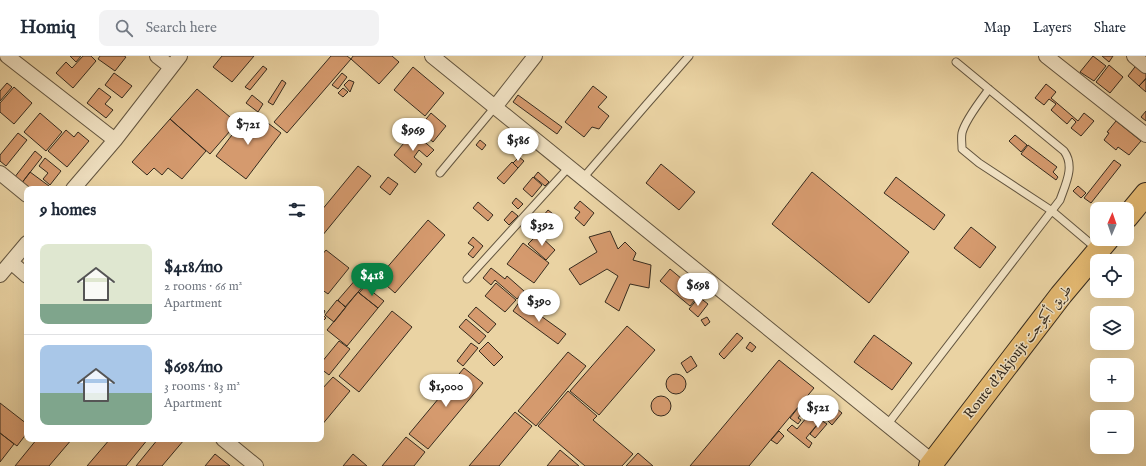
<!DOCTYPE html>
<html lang="en">
<head>
<meta charset="utf-8">
<style>
	body { margin:0; font-family:"IM FELL English",Amiri,serif; background:#f2f2f3; color:#1f2937; height:100vh; display:flex; flex-direction:column; font-size:15px; white-space:nowrap }
	* { box-sizing:border-box; margin:0 }
	p { font-size:13px; color:#747a83 }
	.icon { flex:none; width:22px; height:22px; fill:none; stroke:currentColor; stroke-width:2; stroke-linecap:round; stroke-linejoin:round }
	.map { position:relative; flex:1; overflow:hidden }
	.sheet { position:absolute; left:24px; top:130px; width:300px; height:256px; display:flex; flex-direction:column; background:#fff; border-radius:8px; box-shadow:0 4px 16px #0002 }
	.sheet>* { flex:none }
	.needle { width:26px; rotate:2deg }
	.tools { position:absolute; left:1090px; top:146px; display:grid; gap:8px }
	.tools a { display:grid; place-items:center; width:44px; height:44px; border-radius:8px; background:#fff; box-shadow:0 4px 16px #0002; font-size:20px }
	.price { position:absolute; translate:-50% -34px; padding:0 9px; border-radius:14px; background:#fff; color:#222; font-size:13px; line-height:26px; filter:drop-shadow(0 1px 2px #0008) }
	.price::after { content:''; position:absolute; left:50%; top:24px; width:12px; height:9px; margin-left:-6px; background:inherit; clip-path:polygon(0 0,100% 0,50% 100%) }
	.price.on { background:#0b8043; color:#fff }
	ul { padding:0; list-style:none }
	li { display:flex; align-items:center; gap:12px; height:100px; padding:0 16px }
	li+li { border-top:1px solid #e0e1e3 }
	li span { display:grid; place-items:center; flex:none; width:112px; height:80px; border-radius:8px; color:#555 }
	li>.icon { margin-inline-start:auto }
	span .icon { width:48px; height:48px; fill:#fffc; stroke-width:1 }
	li b { font-size:17px }
	h2 { display:flex; justify-content:space-between; align-items:center; height:48px; padding:0 16px; font-size:17px }
	header { display:flex; align-items:center; gap:24px; box-sizing:border-box; height:56px; padding:0 20px; background:#fff; border-bottom:1px solid #e0e1e3 }
	header strong { font-size:19px }
	nav { display:flex; gap:22px; margin-inline-start:auto; font-size:14px }
	.search { width:280px; height:36px; background:#f2f2f3; display:flex; align-items:center; gap:10px; box-sizing:border-box; padding:0 14px; border-radius:8px; color:#747a83; font-size:15px }
	.map>svg:first-child { display:block }
	.building { fill:#d59a6e; stroke:#362b1e }
	.lines { fill:none; stroke-linecap:round; stroke-linejoin:round }
	.service-casing { stroke:#63553f; stroke-width:9 }
	.minor-casing { stroke:#63553f; stroke-width:16 }
	.trunk-casing { stroke:#362b1e; stroke-width:24 }
	.service { stroke:#f1e2c3; stroke-width:7 }
	.minor { stroke:#f1e2c3; stroke-width:14 }
	.trunk { stroke:#e5ba72; stroke-width:22 }
	.labels { text-anchor:middle; dominant-baseline:central; stroke-width:3; stroke-linejoin:round; paint-order:stroke }
	.street-label { font-size:14px; fill:#362b1e; stroke:#f1e2c3 }
</style>
</head>
<body>
<header>
<strong>Homiq</strong>
<div class="search"><svg class="icon" aria-label="search" viewBox="0 0 24 24"><circle cx="10" cy="10" r="6"/><path d="M15 15l6 6"/></svg>Search here</div>
<nav><a>Map</a><a>Layers</a><a>Share</a></nav>
</header>
<div class="map">
<svg width="1146" height="410" viewBox="0 0 1146 410">
	<rect width="100%" height="100%" fill="#ead3a3"/>
	<filter id="stains"><feTurbulence type="fractalNoise" baseFrequency=".005" numOctaves="4"/><feColorMatrix values="0 0 0 0 .2 0 0 0 0 .09 0 0 0 0 .02 0 0 0 .5 -.17"/></filter>
	<radialGradient id="worn" r=".72"><stop offset=".6" stop-color="#630" stop-opacity="0"/><stop offset="1" stop-color="#630" stop-opacity=".3"/></radialGradient>
	<path class="building" d="M70,0H81L76,6Z
		M83,0H91L96,5L73,32L56,17L66,6L72,12Z
		M100,0H124L126,1L115,15L98,3Z
		M222,0H254L232,26L213,11Z
		M331,0H347L351,3L287,77L274,66Z
		M353,0H392L399,6L379,28L351,3Z
		M1093,0L1106,10L1094,25L1080,16Z
		M1102,0H1113L1109,6Z
		M1138,7L1146,13V22L1139,30L1128,20Z
		M1109,9L1123,21L1110,37L1096,26Z
		M263,10L267,13L250,34L245,31Z
		M413,11L444,37L425,60L394,34Z
		M114,17L132,30L122,42L105,29Z
		M342,17L347,21L338,33L332,29Z
		M1146,23V36L1139,30Z
		M282,24L286,27L273,49L268,46Z
		M349,24L354,26L350,36L344,29Z
		M7,27L12,31L0,45V35Z
		M1046,28L1056,36L1051,42L1078,65L1084,57L1094,65L1081,80L1071,72L1076,66L1072,62L1067,68L1051,54L1056,48L1049,43L1044,49L1035,42Z
		M593,30L607,41L598,51L609,60L599,73L592,71L584,81L565,66Z
		M14,31L32,47L14,68L0,56V47Z
		M99,32L111,41L105,48L113,54L106,62L87,47Z
		M343,32L348,36L343,41L338,37Z
		M197,33L237,67L210,98L170,63Z
		M252,39L263,48L258,56L246,47Z
		M518,39L562,71L557,78L513,46Z
		M1146,55V65L1141,61Z
		M40,57L62,76L46,95L24,76Z
		M431,57L446,70L433,86L418,73Z
		M256,58L281,77L246,123L216,100L241,67L246,70Z
		M170,63L206,95L182,123L168,112L162,119L154,112L147,119L132,106Z
		M1116,65L1141,85L1129,99L1118,91L1116,94L1104,84L1109,77L1107,76Z
		M66,74L74,81L78,76L89,85L67,111L48,95Z
		M413,76L434,94L427,101L419,94L414,101L422,108L415,117L394,99Z
		M18,77L27,84L6,110L0,105V99Z
		M1015,79L1027,89L1021,96L1009,85Z
		M480,84L486,89L482,94L476,89Z
		M509,88L515,92L513,96L506,91Z
		M1028,89L1057,111L1053,116L1058,121L1056,124L1021,98Z
		M35,95L42,101L21,128L14,122Z
		M519,101L524,105L518,112L513,107Z
		M45,102L61,115L50,129L43,123L48,117L39,110Z
		M1114,104L1121,109L1091,147L1084,142Z
		M512,106L518,112L504,128L497,122Z
		M661,108L695,136L679,154L646,127Z
		M358,110L371,120L322,180L321,155Z
		M30,116L49,130L46,133H28L21,128Z
		M538,116L549,126L545,130L534,121Z
		M812,116L909,196L869,247L772,168Z
		M388,121L398,128L390,139L380,131Z
		M533,121L542,129L532,141L523,133Z
		M896,121L945,159L934,174L884,137Z
		M1078,130L1086,137L1081,142L1073,135Z
		M516,142L523,148L518,153L512,147Z
		M580,145L594,157L584,170L575,162L580,156L574,152Z
		M478,146L493,159L488,165L473,152Z
		M548,154L562,165L551,177L538,166Z
		M512,155L518,160L509,169L504,164Z
		M428,164L445,179L395,237L378,222Z
		M971,171L996,191L980,212L954,192Z
		M610,175L618,193L625,186L636,197L633,204L651,209L649,232L630,228L619,255L605,246L618,220L607,213L580,229L569,213L597,196L589,181Z
		M538,178L555,194L546,204L528,188Z
		M473,181L483,190L473,202L468,198L474,191L468,187Z
		M523,187L549,207L534,227L507,208Z
		M326,194L349,212L328,238L321,233V200Z
		M491,212L505,223L507,220L524,235L517,243L495,224L491,229L483,222Z
		M670,213L700,238L690,250L660,225Z
		M357,222L365,228L345,251L338,244Z
		M496,227L516,244L505,256L485,240Z
		M365,230L384,245L378,252L359,237Z
		M358,236L378,252L347,290L327,274Z
		M699,241L708,248L698,261L689,253Z
		M337,244L346,251L334,266L325,259Z
		M520,245L566,278L558,288L513,255Z
		M476,251L496,268L488,277L468,260Z
		M321,252L325,255L323,259L326,262L321,267Z
		M392,255L412,271L359,336L339,320Z
		M707,261L710,266L705,270L701,264Z
		M466,263L486,280L479,288L459,271Z
		M627,270L655,294L599,359L570,335Z
		M737,277L743,282L724,303L719,298Z
		M874,279L912,307L892,334L854,306Z
		M339,285L350,293L329,319L321,313V307Z
		M488,286L503,301L494,310L479,295Z
		M750,286L756,291L752,296L746,292Z
		M471,287L478,292L463,310L457,305Z
		M568,296L586,310L536,370L518,355Z
		M691,300L697,310L687,317L681,307Z
		M779,304L814,332L749,410H690Z
		M464,312L483,327L428,393L409,378Z
		M666 328a10 10 0 1 1 20 0a10 10 0 1 1-20 0Z
		M333,321L350,335L321,370V334Z
		M568,335L597,360L593,364L633,398L622,410H585L538,370Z
		M651 350a10 10 0 1 1 20 0a10 10 0 1 1-20 0Z
		M805,343L812,348L808,354L821,364L806,382L812,387L809,392L787,374L792,369L797,373L807,361L802,357L798,362L801,364L798,368L790,362Z
		M825,344L829,348L818,361L814,358Z
		M0,347L27,368V377L17,390L0,377Z
		M837,353L842,357L832,369L827,364Z
		M515,356L532,370L499,410H469Z
		M821,364L827,368L815,382L810,378Z
		M779,375L784,380L777,388L771,384Z
		M0,377L14,388L0,406Z
		M406,381L425,396L414,410H382Z
		M37,383H72L49,410H15Z
		M110,383H148L126,410H87Z
		M158,383L184,384L162,410H136Z
		M560,394L579,410H547Z
		M638,397L653,410H626Z
		M215,398L230,410H205Z
		M353,398L367,410H343Z"/>
	<g class="lines">
		<defs>
			<path id="service" d="M989,33C981,44 965,64 962,77C961,82 962,87 962,93L979,107L1052,155L1097,193
				M440,117L495,51
				M583,122L646,49L689,0
				M467,223L569,111
				M887,369L1060,144C1066,127 1075,110 1064,95L956,6"/>
			<path id="minor" d="M7,0L115,84
				M157,0L171,11
				M432,0L933,406
				M1046,0L1146,79
				M1134,0L1146,10
				M495,51L535,0
				M0,117L27,139
				M73,133L115,84L180,0
				M11,206L27,220
				M0,219L27,187
				M223,383L256,410"/>
			<path id="trunk" d="M1127,161L1146,138
				M930,410L1061,239L1108,183"/>
		</defs>
		<use href="#service" class="service-casing"/>
		<use href="#minor" class="minor-casing"/>
		<use href="#trunk" class="trunk-casing"/>
		<use href="#service" class="service"/>
		<use href="#minor" class="minor"/>
		<use href="#trunk" class="trunk"/>
	</g>
	<g class="labels">
		<g class="street-label">
			<text transform="translate(1018 296) rotate(-52)">Route d'Akjoujt طريق أكجوجت</text>
		</g>
	</g>
	<rect width="100%" height="100%" filter="url(#stains)"/>
	<rect width="100%" height="100%" fill="url(#worn)"/>
</svg>
<div class="tools">
<a><svg class="needle" viewBox="-14 -14 28 28"><path d="M0-13l5 13h-10z" fill="#e53935"/><path d="M0 13l5-13h-10z" fill="#747a83"/></svg></a>
<a><svg class="icon" aria-label="locate" viewBox="0 0 24 24"><circle cx="12" cy="12" r="6"/><path d="M12 2v4M12 18v4M2 12h4M18 12h4"/></svg></a>
<a><svg class="icon" aria-label="layers" viewBox="0 0 24 24"><path d="M12 4l9 5-9 5-9-5zM3 14l9 5 9-5"/></svg></a>
<a>+</a>
<a>−</a>
</div>
<b class="price" style="left:248px;top:90px">$721</b>
<b class="price" style="left:413px;top:96px">$969</b>
<b class="price" style="left:518px;top:106px">$586</b>
<b class="price" style="left:542px;top:191px">$392</b>
<b class="price on" style="left:372px;top:241px">$418</b>
<b class="price" style="left:698px;top:251px">$698</b>
<b class="price" style="left:539px;top:267px">$390</b>
<b class="price" style="left:446px;top:352px">$1,000</b>
<b class="price" style="left:818px;top:373px">$521</b>
<section class="sheet">
<h2>9 homes<svg class="icon" aria-label="filters" viewBox="0 0 24 24"><path d="M4 7h16M4 17h16"/><circle cx="9" cy="7" r="2"/><circle cx="15" cy="17" r="2"/></svg></h2>
<ul>
<li><span style="background:linear-gradient(#dfe7d0 75%,#7fa58c 0)"><svg class="icon" aria-label="home" viewBox="0 0 24 24"><path d="M3 11l9-7 9 7M6 9v11h12V9"/></svg></span><div><b>$418/mo</b><p>2 rooms · 66 m²</p><p>Apartment</p></div></li>
<li><span style="background:linear-gradient(#a9c7e8 60%,#7fa58c 0)"><svg class="icon" aria-label="home" viewBox="0 0 24 24"><path d="M3 11l9-7 9 7M6 9v11h12V9"/></svg></span><div><b>$698/mo</b><p>3 rooms · 83 m²</p><p>Apartment</p></div></li>
</ul>
</section>
</div>
</body>
</html>
